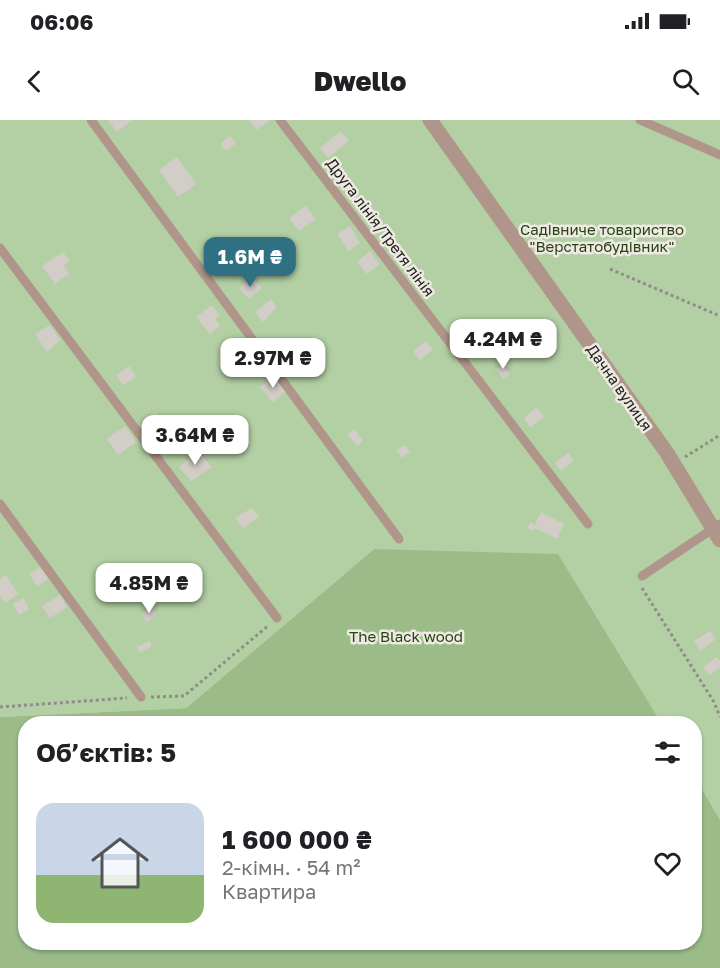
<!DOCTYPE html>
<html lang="uk">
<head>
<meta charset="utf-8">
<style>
	body { margin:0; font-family:"Golos Text",sans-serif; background:#f2f2f2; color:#202124; height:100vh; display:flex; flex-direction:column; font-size:22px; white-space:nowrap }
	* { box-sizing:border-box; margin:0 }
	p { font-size:20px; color:#757577 }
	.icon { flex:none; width:33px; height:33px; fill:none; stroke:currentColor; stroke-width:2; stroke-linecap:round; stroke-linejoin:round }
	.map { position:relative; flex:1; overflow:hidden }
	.side { position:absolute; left:18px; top:596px; width:684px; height:234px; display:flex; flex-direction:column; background:#fff; border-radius:24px; box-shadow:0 2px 4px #0004 }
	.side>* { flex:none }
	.price { position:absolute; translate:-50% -51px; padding:0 14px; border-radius:12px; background:#fff; color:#222; font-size:20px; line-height:39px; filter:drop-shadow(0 2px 3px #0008) }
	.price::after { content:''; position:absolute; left:50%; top:36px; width:18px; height:14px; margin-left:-9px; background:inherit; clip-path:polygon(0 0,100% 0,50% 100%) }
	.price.current { background:#2f7083; color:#fff }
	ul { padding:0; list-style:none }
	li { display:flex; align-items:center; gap:18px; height:150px; padding:0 18px }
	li+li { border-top:2px solid #e0e0e0 }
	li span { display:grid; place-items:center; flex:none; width:168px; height:120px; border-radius:18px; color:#555 }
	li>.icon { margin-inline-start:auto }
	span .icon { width:72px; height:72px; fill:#fffc; stroke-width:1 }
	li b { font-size:26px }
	h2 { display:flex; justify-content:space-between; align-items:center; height:72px; padding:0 18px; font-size:26px }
	.status { display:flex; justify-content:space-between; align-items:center; height:42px; padding:0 30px; background:#fff; direction:ltr }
	.status svg { height:16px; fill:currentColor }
	header { display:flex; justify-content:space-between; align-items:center; height:78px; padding:0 18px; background:#fff; font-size:27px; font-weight:800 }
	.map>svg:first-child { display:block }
	.green { fill:#b3d0a4 }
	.forest { fill:#9bbc89 }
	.building { fill:#d2cdc7 }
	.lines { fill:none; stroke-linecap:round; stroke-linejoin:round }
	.path { stroke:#908c88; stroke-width:3; stroke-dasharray:3 3; stroke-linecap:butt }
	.lane { stroke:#b0968a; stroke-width:9 }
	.street { stroke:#b0968a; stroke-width:15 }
	.labels { text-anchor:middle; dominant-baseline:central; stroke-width:5; stroke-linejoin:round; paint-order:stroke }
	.street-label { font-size:15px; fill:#22201e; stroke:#eee9e3 }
	.park-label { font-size:15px; fill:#274511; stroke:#eee9e3 }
</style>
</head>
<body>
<div class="status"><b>06:06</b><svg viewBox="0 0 49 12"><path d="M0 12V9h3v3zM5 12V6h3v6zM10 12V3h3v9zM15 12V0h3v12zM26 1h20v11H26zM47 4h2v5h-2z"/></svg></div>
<header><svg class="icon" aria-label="back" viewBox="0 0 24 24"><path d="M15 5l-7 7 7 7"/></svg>Dwello<svg class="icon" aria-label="search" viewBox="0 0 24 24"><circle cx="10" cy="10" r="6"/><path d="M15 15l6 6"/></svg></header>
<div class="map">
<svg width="720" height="848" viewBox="0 0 720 848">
	<rect width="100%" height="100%" fill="#eee9e3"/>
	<path class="green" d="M0,0H720V747L695,698L694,603H645L374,429L186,588L0,597Z"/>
	<path class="forest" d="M374,429L558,434L661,603H26V822H694L695,658L720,700V848H0V597L186,588Z"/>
	<path class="building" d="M108,0H133L117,12Z
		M249,0H270L256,10Z
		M341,11L349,21L328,38L320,28Z
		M230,16L236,23L226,31L220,24Z
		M177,37L196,64L178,77L159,50Z
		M306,86L316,99L299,111L289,98Z
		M350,106L360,123L348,131L337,114Z
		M370,131L380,144L367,154L357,142Z
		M63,132L70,141L64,145L69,154L55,164L42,146Z
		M252,157L262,168L249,179L239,168Z
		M271,179L277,187L263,202L255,192Z
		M212,185L220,195L215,199L220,205L210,214L196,197Z
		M50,205L60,220L47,232L35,214Z
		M249,218L256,228L244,237L246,241L238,246L229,233Z
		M503,218L512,231L499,240L490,227Z
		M426,221L433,230L420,240L413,231Z
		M507,241L509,245L505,248L510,254L503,259L496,249Z
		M129,246L136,257L123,265L116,255Z
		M274,256L286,271L273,282L260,267Z
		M537,287L544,297L530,307L524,298Z
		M155,292L163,302L157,306L150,297Z
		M125,306L136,322L118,335L107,319Z
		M354,309L363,321L357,326L347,314Z
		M405,325L410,332L402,338L397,330Z
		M198,331L212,347L191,361L179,347Z
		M568,333L574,341L561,351L555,343Z
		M252,388L259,397L243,408L235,398Z
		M541,392L564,404L557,419L535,408L533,411L527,408L530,402L535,405Z
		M40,447L48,459L37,466L29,454Z
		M6,455L18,474L5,483L0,475V459Z
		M60,475L67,487L50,498L42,486Z
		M23,478L29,489L19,495L13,484Z
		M152,488L157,494L147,502L141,493Z
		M710,511L716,519L700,531L694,521Z
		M150,521L152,526L140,533L137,527Z
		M716,537L720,541V548L710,555L703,548Z"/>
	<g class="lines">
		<path class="path" d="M610,149L720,196
			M685,337L720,315
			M642,468L714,582L720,597
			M151,577L184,576L269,505
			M0,587L127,578"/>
		<path class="lane" d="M91,0L399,419
			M280,0L588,404
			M640,0L720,35
			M0,128L277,498
			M0,384L141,577
			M642,456L720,404"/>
		<path class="street" d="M430,0L667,333L720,420"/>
	</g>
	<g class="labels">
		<g class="street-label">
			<text transform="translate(381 107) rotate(53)">Друга лінія/Третя лінія</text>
			<text transform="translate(620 267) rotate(55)">Дачна вулиця</text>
		</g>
		<g class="park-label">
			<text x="602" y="109">Садівниче товариство<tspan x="602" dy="17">"Верстатобудівник"</tspan></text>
			<text x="406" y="516">The Black wood</text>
		</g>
	</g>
</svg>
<b class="price current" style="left:250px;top:168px">1.6M ₴</b>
<b class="price" style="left:503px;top:250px">4.24M ₴</b>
<b class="price" style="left:273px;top:269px">2.97M ₴</b>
<b class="price" style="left:195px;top:346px">3.64M ₴</b>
<b class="price" style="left:149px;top:494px">4.85M ₴</b>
<section class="side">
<h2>Об’єктів: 5<svg class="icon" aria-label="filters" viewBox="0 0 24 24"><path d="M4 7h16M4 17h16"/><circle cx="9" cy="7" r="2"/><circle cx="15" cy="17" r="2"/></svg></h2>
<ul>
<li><span style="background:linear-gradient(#c9d6e8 60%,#8fb573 0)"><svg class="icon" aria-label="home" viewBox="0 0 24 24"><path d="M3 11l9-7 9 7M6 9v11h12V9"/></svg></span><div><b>1 600 000 ₴</b><p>2-кімн. · 54 m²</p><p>Квартира</p></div><svg class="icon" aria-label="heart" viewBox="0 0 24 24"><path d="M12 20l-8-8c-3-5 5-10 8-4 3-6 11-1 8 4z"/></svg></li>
</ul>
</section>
</div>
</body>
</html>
